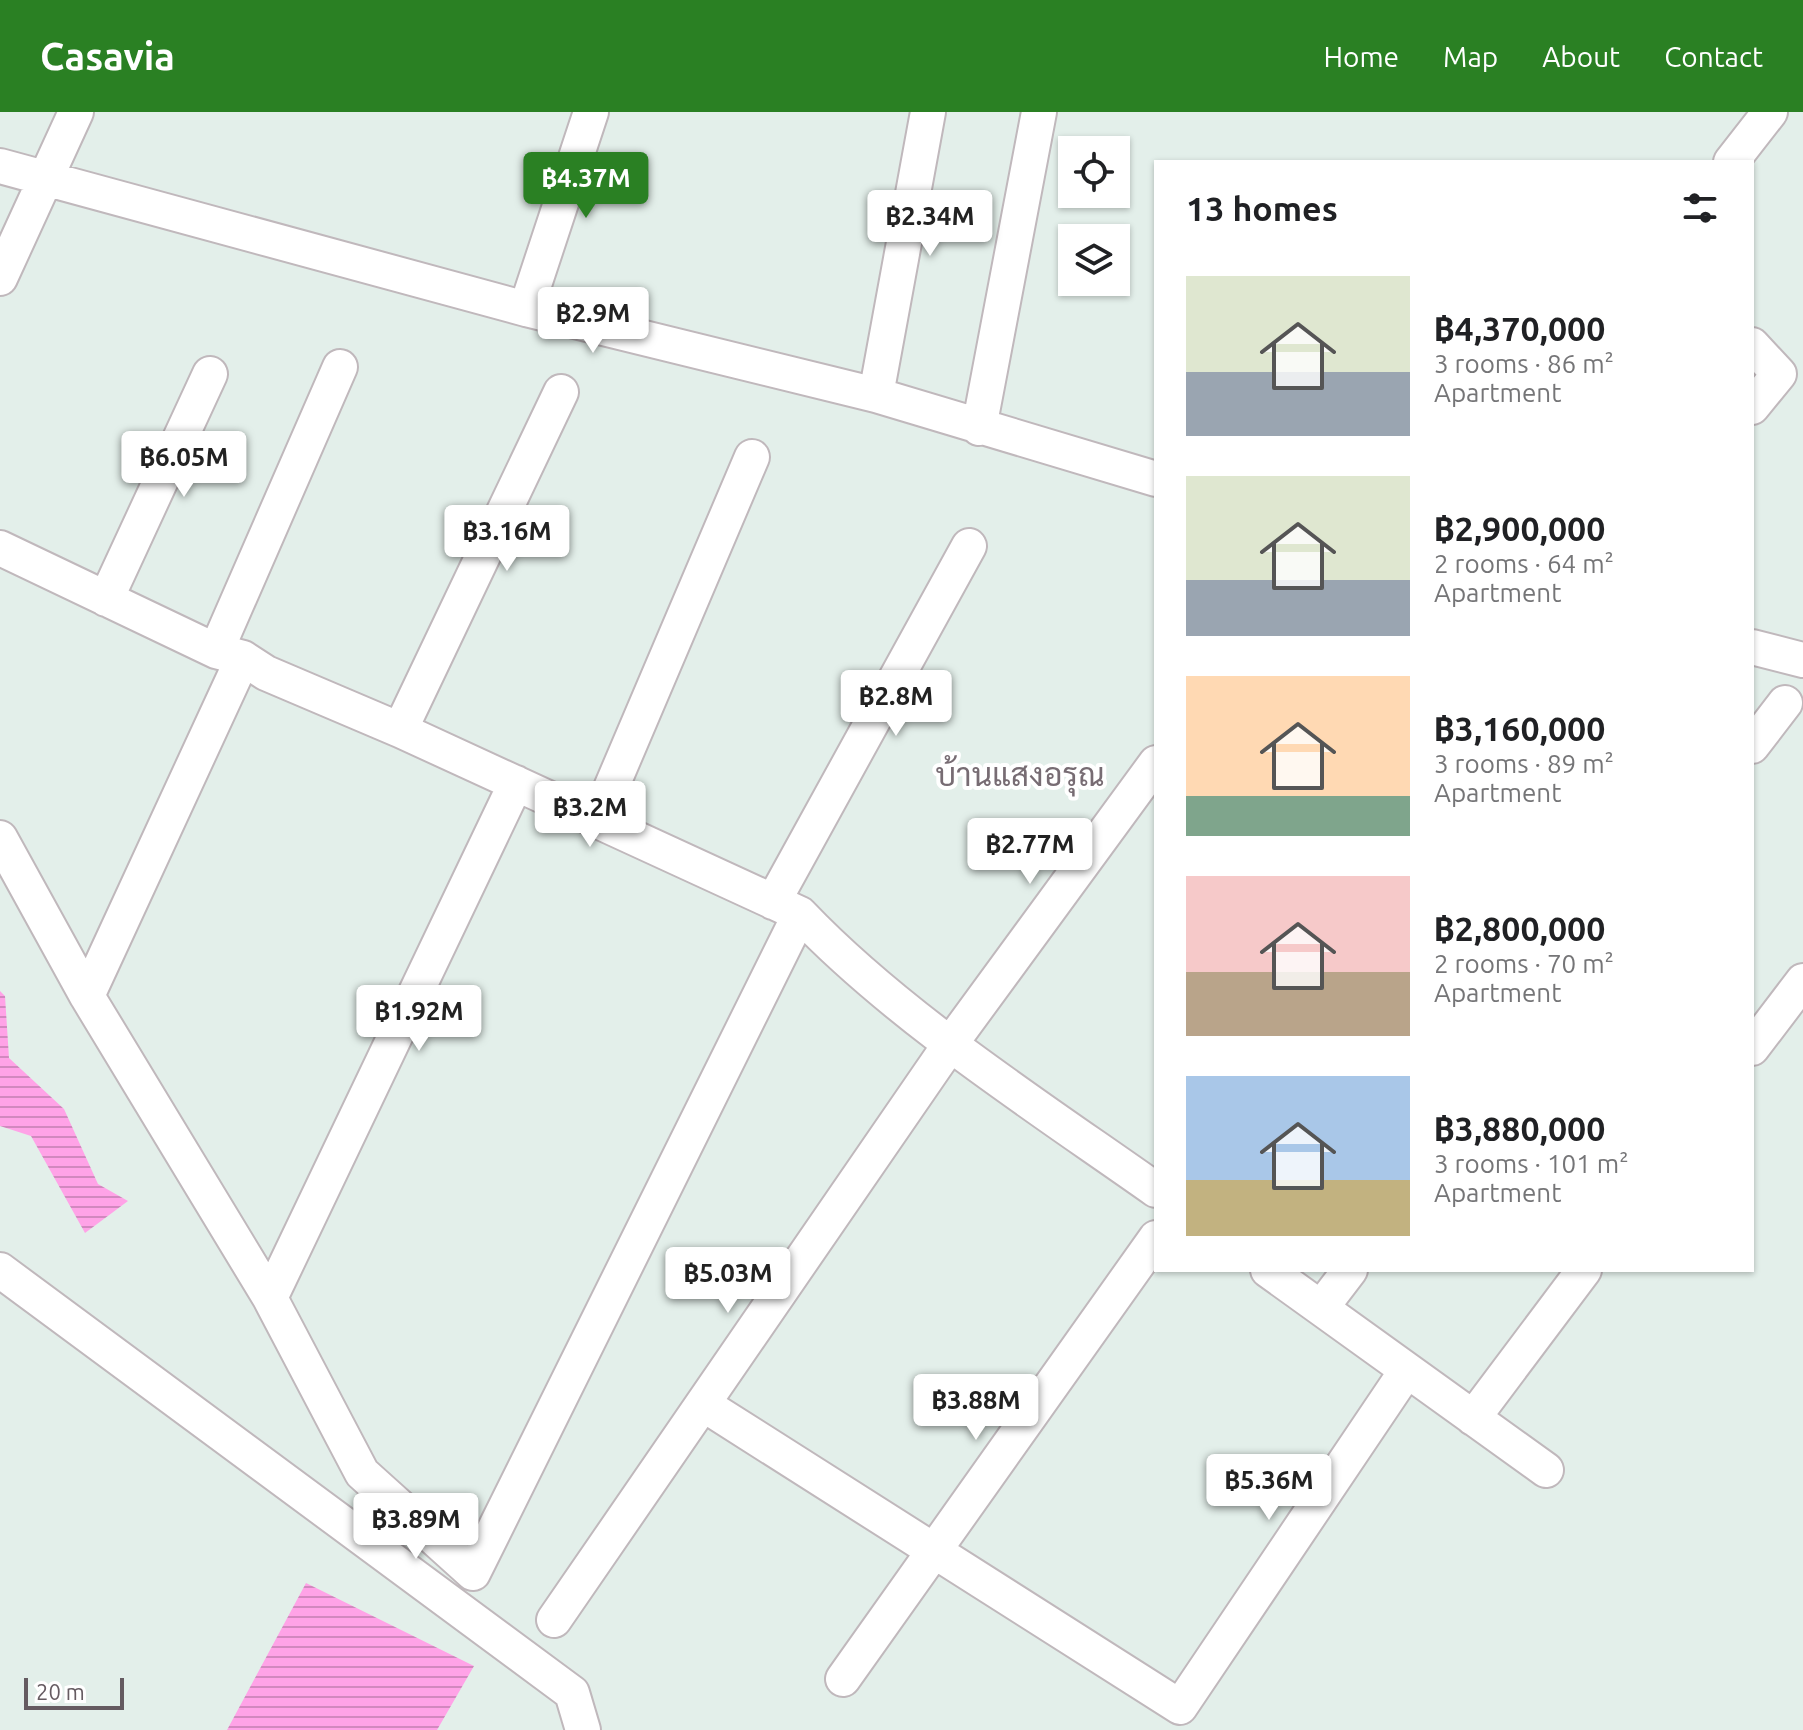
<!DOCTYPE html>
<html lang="en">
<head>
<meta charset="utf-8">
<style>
	body { margin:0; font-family:Ubuntu,Sarabun,sans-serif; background:#f6f6f6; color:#202124; height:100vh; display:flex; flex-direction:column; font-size:30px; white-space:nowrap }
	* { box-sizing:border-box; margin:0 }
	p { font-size:26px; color:#757577 }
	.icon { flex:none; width:44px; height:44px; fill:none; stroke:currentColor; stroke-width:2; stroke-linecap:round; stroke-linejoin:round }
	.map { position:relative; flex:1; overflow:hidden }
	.details { position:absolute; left:1154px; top:48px; width:600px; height:1112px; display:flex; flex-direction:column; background:#fff; border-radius:0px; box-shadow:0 2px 6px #0004 }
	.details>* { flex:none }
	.buttons { position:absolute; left:1058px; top:24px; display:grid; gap:16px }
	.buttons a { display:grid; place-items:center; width:72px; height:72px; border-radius:0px; background:#fff; box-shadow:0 2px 6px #0004; font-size:40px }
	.scale { position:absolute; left:24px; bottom:20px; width:100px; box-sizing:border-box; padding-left:8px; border:4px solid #655b61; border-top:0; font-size:22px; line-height:28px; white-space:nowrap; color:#655b61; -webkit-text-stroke:6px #fff; paint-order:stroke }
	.price { position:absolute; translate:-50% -68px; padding:0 18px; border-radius:8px; background:#fff; color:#222; font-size:26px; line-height:52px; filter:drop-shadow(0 2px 4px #0008) }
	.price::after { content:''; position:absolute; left:50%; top:48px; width:24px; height:18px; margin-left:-12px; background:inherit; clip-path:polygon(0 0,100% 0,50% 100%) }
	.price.selected { background:#2a8023; color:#fff }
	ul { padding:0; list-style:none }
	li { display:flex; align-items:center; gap:24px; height:200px; padding:0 32px }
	li span { display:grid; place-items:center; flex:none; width:224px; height:160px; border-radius:0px; color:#555 }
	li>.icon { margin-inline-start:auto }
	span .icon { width:96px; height:96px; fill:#fffc; stroke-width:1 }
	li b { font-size:34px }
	h2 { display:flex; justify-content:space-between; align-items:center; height:96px; padding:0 32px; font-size:34px }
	header { display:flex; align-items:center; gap:48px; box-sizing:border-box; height:112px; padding:0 40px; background:#2a8023; color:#fff }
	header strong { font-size:38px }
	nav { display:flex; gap:44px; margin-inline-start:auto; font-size:28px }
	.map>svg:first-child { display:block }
	.water { fill:url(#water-rules) }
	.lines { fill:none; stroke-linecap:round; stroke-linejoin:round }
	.minor-casing { stroke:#c0b8bc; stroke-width:38 }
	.minor { stroke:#fff; stroke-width:34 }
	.labels { text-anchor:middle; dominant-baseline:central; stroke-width:8; stroke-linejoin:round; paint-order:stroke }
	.quarter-label { font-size:32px; fill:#776c73; stroke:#fff }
</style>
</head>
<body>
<header>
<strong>Casavia</strong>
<nav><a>Home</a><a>Map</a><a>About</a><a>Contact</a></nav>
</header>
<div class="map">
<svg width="1803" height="1618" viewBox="0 0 1803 1618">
	<defs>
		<pattern id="water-rules" width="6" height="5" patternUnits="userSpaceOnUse" patternTransform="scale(2)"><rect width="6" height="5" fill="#ffa3e7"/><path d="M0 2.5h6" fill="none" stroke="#d288bf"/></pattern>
	</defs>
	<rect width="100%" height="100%" fill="#e3efea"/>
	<path class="water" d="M0,879L5,884L9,946L64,997L98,1072L128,1089L85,1121L31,1024L0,1014Z
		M306,1471L474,1554L437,1618H227Z"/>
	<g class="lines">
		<defs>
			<path id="minor" d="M1731,50L1770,0
				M0,54L526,197L876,283L1156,367
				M0,166L76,0
				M526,197L591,0
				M1752,233L1779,262L1752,295
				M876,283L928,0
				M979,316L1039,0
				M0,436L216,539L243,546L266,561L400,618L800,802C898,905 1040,996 1156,1078
				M106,487L210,262
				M1752,535L1803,548
				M216,539L340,255
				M400,618L561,280
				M1752,634L1785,591
				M597,709L752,345
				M0,726L87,884L270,1186L362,1361L473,1461L800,802
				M773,790L969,434
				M87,884L243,546
				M1752,936L1803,869
				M0,1158L572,1581L583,1618
				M1268,1158L1546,1358
				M270,1186L516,671
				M1321,1196L1350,1158
				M703,1292L1180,1595L1407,1258
				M1473,1306L1584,1158
				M554,1508L951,931L1156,651
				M843,1567L1156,1126"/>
		</defs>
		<use href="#minor" class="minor-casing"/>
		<use href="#minor" class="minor"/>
	</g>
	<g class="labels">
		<g class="quarter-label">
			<text x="1020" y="662">บ้านแสงอรุณ</text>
		</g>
	</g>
</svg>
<div class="buttons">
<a><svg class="icon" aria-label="locate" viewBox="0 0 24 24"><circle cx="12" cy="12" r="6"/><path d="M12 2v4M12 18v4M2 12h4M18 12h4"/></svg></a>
<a><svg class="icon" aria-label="layers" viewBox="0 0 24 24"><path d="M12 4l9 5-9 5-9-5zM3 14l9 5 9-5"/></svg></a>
</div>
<div class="scale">20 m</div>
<b class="price selected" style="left:586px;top:108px">฿4.37M</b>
<b class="price" style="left:930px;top:146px">฿2.34M</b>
<b class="price" style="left:593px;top:243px">฿2.9M</b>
<b class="price" style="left:184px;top:387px">฿6.05M</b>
<b class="price" style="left:507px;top:461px">฿3.16M</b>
<b class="price" style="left:896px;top:626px">฿2.8M</b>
<b class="price" style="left:590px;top:737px">฿3.2M</b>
<b class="price" style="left:1030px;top:774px">฿2.77M</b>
<b class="price" style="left:419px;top:941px">฿1.92M</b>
<b class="price" style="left:728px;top:1203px">฿5.03M</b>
<b class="price" style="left:976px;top:1330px">฿3.88M</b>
<b class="price" style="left:1269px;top:1410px">฿5.36M</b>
<b class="price" style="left:416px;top:1449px">฿3.89M</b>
<section class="details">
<h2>13 homes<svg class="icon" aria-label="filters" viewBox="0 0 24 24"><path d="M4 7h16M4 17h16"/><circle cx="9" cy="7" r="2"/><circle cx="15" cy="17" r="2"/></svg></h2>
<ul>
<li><span style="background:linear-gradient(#dfe7d0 60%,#9aa5b1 0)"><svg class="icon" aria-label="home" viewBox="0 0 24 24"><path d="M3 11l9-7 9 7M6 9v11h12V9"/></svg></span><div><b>฿4,370,000</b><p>3 rooms · 86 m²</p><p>Apartment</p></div></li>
<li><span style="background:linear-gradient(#dfe7d0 65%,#9aa5b1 0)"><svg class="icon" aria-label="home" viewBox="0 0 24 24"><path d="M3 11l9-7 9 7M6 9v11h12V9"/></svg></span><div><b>฿2,900,000</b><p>2 rooms · 64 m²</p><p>Apartment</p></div></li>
<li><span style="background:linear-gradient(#ffd9b3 75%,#7fa58c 0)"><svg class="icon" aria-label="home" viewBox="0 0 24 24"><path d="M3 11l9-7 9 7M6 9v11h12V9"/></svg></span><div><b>฿3,160,000</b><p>3 rooms · 89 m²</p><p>Apartment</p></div></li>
<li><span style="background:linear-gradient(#f6c9c9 60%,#b9a48a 0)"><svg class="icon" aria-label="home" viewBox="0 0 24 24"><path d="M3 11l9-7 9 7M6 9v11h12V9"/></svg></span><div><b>฿2,800,000</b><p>2 rooms · 70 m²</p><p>Apartment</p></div></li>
<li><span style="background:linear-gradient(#a9c7e8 65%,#c2b280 0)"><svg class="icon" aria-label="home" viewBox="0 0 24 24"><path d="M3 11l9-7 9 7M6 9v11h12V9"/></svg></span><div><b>฿3,880,000</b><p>3 rooms · 101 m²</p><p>Apartment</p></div></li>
</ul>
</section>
</div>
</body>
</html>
